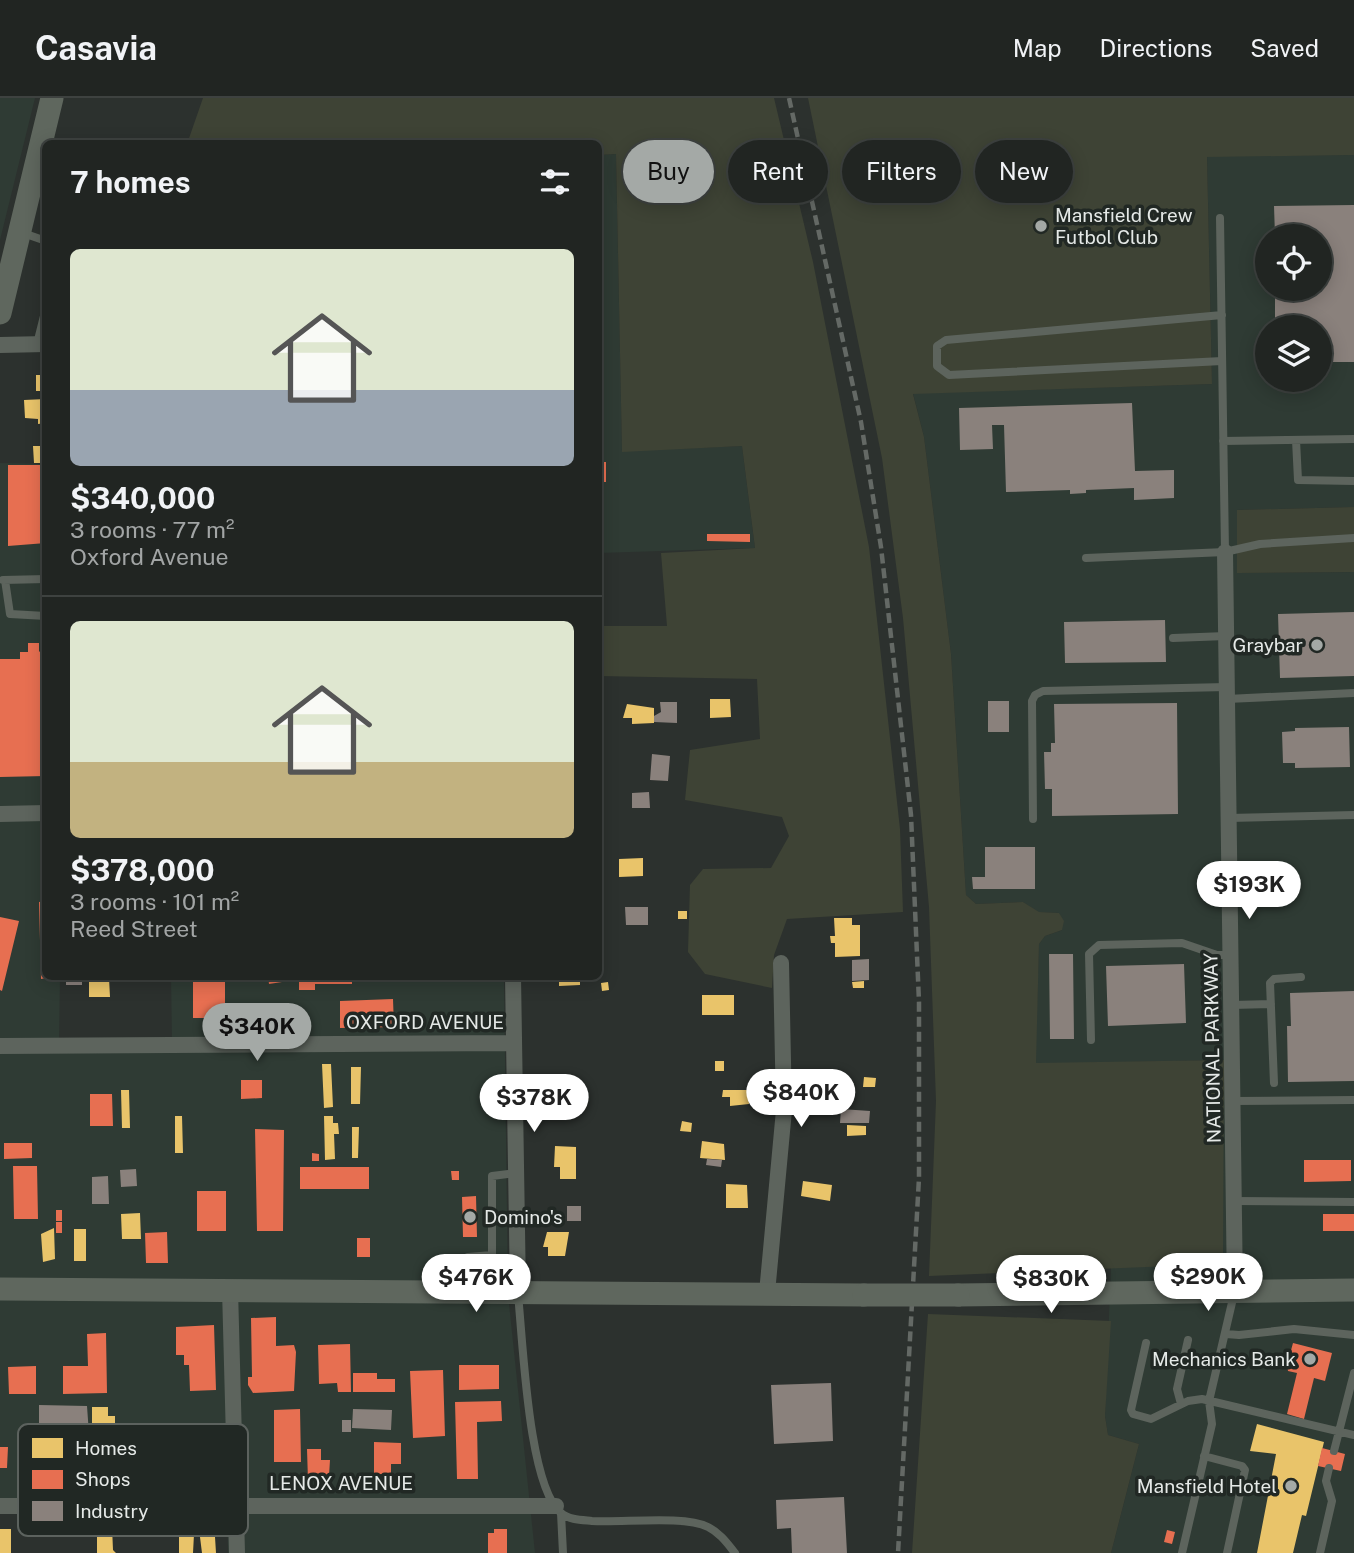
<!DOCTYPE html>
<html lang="en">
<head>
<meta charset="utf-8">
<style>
	body { margin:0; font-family:"Public Sans",sans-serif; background:#292d2a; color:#f1f3f6; height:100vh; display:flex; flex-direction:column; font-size:26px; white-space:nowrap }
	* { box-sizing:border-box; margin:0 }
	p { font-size:23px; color:#a2a5a5 }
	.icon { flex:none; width:38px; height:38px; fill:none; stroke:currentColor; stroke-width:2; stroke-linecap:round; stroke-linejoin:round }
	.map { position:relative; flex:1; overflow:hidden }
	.sheet { position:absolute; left:42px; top:42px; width:560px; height:840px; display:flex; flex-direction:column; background:#212522; border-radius:10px; box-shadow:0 4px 18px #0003,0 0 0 2px #3e4240 }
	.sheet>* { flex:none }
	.top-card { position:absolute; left:623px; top:42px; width:625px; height:63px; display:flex; gap:14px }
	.controls { position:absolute; left:1255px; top:126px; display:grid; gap:14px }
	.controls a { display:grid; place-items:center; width:77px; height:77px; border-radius:50%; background:#212522; box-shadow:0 4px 18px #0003,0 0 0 2px #3e4240; font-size:35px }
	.price { position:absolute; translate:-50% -60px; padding:0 16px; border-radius:24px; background:#fff; color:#222; font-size:23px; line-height:46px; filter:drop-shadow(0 2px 4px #0008) }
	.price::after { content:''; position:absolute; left:50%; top:42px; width:21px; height:16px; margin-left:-10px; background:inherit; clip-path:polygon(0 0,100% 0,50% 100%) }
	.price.on { background:#a4a9a6; color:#111 }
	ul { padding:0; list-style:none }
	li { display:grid; align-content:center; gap:14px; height:371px; padding:0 28px }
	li+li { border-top:2px solid #3e4240 }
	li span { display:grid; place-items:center; height:217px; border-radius:10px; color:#555 }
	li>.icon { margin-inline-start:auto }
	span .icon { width:126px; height:126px; fill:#fffc; stroke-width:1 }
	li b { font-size:30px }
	h2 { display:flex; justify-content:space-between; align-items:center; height:84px; padding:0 28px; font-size:30px }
	.chip { padding:0 24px; border-radius:32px; background:#212522; box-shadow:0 4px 18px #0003,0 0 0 2px #3e4240; font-size:24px; line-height:63px }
	.chip.on { background:#a4a9a6; color:#111 }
	header { display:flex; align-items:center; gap:42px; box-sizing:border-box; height:98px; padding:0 35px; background:#212522; border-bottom:2px solid #3e4240 }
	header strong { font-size:33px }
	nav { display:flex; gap:38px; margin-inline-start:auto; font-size:24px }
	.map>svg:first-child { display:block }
	.built { fill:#2f3b34; fill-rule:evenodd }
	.green { fill:#3e4335 }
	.homes { fill:#e9c46a }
	.shops { fill:#e76f51 }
	.industry { fill:#8a817c }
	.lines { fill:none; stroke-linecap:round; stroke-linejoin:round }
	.lane { stroke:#5d645d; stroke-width:8 }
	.street { stroke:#5d645d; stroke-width:16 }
	.secondary { stroke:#5f675e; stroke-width:23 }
	.rail { stroke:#646965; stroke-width:4.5; stroke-dasharray:10 5; stroke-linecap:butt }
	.secondary-bridge { stroke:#5f675e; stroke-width:23 }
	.poi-dot { fill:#a4a9a6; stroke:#212824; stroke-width:2.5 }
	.labels { text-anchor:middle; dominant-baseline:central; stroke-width:7; stroke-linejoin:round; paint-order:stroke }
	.poi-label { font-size:19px; fill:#e5e9e7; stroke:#212824; text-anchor:end }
	.street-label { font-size:19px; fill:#e5e9e7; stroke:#212824 }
	.key { fill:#212824; stroke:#5c625e; stroke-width:2 }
	.key-label { font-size:19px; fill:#e5e9e7 }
</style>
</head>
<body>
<header>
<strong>Casavia</strong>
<nav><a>Map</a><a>Directions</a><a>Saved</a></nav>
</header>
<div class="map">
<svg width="1354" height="1455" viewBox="0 0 1354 1455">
	<rect width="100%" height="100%" fill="#2c312e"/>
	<path class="built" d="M0,0H35L0,142Z
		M616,56L622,353L742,348L755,450L599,455L598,57Z
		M1354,57V409L1237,412L1238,475L1354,474V1455H1111L1139,1346L1108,1337L1105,1318L1111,1169L1219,1165L1223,962L1035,966L1039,846L1045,838L1062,832L1059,815L1038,814L1023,804L976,806L966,797L951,556L924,339L913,295L1212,286L1207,58ZM1267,138H1320V191H1267ZM1267,229H1320V282H1267Z
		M0,365L45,366L46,878L60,879L59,948L172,946L171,879H504L508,1196L535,1455H228L227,1400H0Z"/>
	<path class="green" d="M203,0H774L813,164L869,449L900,731L903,814L787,821L774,857L772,890L705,876L688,854L690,787L703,771L771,770L789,738L782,719L685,702L690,652L760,641L757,581L599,578V528H667L661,455L755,450L742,348L622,354L616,56L599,57L598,46H187Z
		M808,0H1354V57L1207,59L1212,286L913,296L924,339L951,556L966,797L976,806L1023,804L1039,814L1059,815L1064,823L1062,832L1045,838L1039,846L1036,965L1224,962L1223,1155L1219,1166L929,1178L936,1003L929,809L903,520L882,360Z
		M1354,409V474L1237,475V412Z
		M928,1216L1111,1223L1105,1318L1108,1337L1139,1346L1111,1455H912Z"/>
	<path class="homes" d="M36,277H46V293H36Z
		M46,301V325L38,326V321L25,320L24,302Z
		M33,348H46V365H34Z
		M710,601H730L731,619L710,620Z
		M627,606L654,610V625L632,626V620H623Z
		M643,760V778L619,779V761Z
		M678,813H687V821H678Z
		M834,820H852V827H860V858L835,859V845H831L830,838H835Z
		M559,878H580V887L559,888Z
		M109,880L110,899H89V881Z
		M864,883V890H853L852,884Z
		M608,884L609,892L602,893L601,885Z
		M702,897H734V917H702Z
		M715,963H724V973H715Z
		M322,966H331L333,1009L324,1010Z
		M351,969H361L360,1006H351Z
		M864,979L876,980L875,989H863Z
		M557,981H577L575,1016H554Z
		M121,992H129L130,1030H122Z
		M723,992H750L749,1006L730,1008V999H722Z
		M175,1018H182L183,1055H175Z
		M324,1018H333V1025H338L339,1036H334L335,1061L325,1062Z
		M682,1023L692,1025L691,1034L680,1033Z
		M847,1027L866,1028V1037L847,1038Z
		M352,1029H359L358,1060H352Z
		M702,1043L724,1046L725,1062L700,1060Z
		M555,1048L576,1049V1081H560V1069H554Z
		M803,1083L832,1087L830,1103L801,1098Z
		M726,1086L747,1087L748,1110H726Z
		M140,1115L141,1141H122L121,1116Z
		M54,1130L55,1161L43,1164L41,1136Z
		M74,1131H86V1163H74Z
		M547,1134H569L565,1158H548V1149H543Z
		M92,1309H108V1318H115V1330H108V1337H92Z
		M1257,1326L1324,1344L1306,1418L1302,1417L1293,1455H1257L1276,1356L1250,1353Z
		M97,1429H112L113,1452L116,1455H97Z
		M0,1431H11V1455H0Z
		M179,1436H194L193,1455H179Z
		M200,1439H215L216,1455H202Z"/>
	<path class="shops" d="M598,364H606V384H598Z
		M8,367H46V445L8,448Z
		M707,436H750V444L707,443Z
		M28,545H39V553L46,561V678L0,679V561H20V554H28Z
		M46,803V880L41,881L39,804Z
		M0,819L19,823L2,893L0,892Z
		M193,878H225V920H193Z
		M268,878H295V882L269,886Z
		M299,878H352V886H315V892H299Z
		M393,901L394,929L340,930V903Z
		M241,982H262V1000L241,1001Z
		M90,996H112L113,1028H90Z
		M255,1031L284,1032L283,1133H257Z
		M4,1045H32V1060L4,1061Z
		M312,1055L319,1056V1063H312Z
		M1304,1062H1351V1083L1304,1084Z
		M13,1068H37L38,1121H14Z
		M300,1069H369V1091H300Z
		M451,1073H459V1082H452Z
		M197,1093H226V1133H197Z
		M476,1098L477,1139H463L462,1099Z
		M56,1112H62V1123H56Z
		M1323,1116H1354V1133H1323Z
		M56,1124H62V1135H56Z
		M167,1134L168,1165H146L145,1135Z
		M357,1140H370V1159H357Z
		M276,1219V1248L294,1247L296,1254L294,1293L253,1295L248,1287V1279H252L251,1220Z
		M214,1227L216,1292L190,1293L189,1267H184V1257H176V1229Z
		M106,1235L107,1295L63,1296V1268H88L87,1236Z
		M1293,1245L1332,1255L1325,1283L1314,1280L1304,1321L1287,1316L1297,1275L1288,1273L1287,1267Z
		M350,1246L351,1294H338L337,1285L319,1286L318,1247Z
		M459,1267H499V1291L459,1292Z
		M36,1268V1296H9L8,1269Z
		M443,1272L445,1338L413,1340L410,1273Z
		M353,1275H377V1281H395V1294H353Z
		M501,1303L502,1323L477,1324L478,1381H457L455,1304Z
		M300,1311L301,1364H274V1312Z
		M374,1344L401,1345V1366H391V1376H374Z
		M0,1349H8L7,1370H0Z
		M1322,1350L1345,1356L1341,1373L1318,1368Z
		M307,1351H321V1362H330L329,1378H320V1383H308Z
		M494,1431H507V1455H488V1435H494Z
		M1167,1432L1175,1434L1172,1446L1164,1444Z"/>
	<path class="industry" d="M1354,107V264H1320V229H1275V191H1320V138H1275L1274,108Z
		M1132,305L1135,373L1174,372V400L1134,402V390L1086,392V395L1070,396V392L1006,394L1004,327H992L993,351L960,352L959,310Z
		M1354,514V578L1280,580L1278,516Z
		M1165,522L1166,564L1065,565L1064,524Z
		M988,603H1009V634H988Z
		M660,604H677V625L654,624V618L661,614Z
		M1177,605L1178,716L1052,718V691H1045L1044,654H1051V645H1055L1054,606Z
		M1349,629L1350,669L1295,670V665H1283L1282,634L1295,633V630Z
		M652,656L670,658L668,683L650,682Z
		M649,694L650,710H632V695Z
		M985,749H1035V791H973L972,779H985Z
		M625,809H648V827H626Z
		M1049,856H1073L1074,941H1050Z
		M869,861V882L852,883V862Z
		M1184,866L1186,925L1108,928L1106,868Z
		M66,878H82V887H66Z
		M1354,893V983L1288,984L1287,928H1291L1290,895Z
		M841,1011L870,1013L869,1025H840Z
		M707,1061L722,1062L721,1069L706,1067Z
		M136,1071L137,1088L121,1089L120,1072Z
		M108,1078L109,1106H92V1079Z
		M567,1108H581V1123H567Z
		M831,1285L833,1343L774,1346L771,1287Z
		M39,1307L87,1308L89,1336L57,1335L56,1347H39Z
		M353,1311L392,1312L391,1332L352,1330Z
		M342,1322H351V1334H342Z
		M844,1399L847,1455H792L791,1430L777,1431L776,1402Z"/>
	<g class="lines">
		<path class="lane" d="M1220,120L1225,454
			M23,135L46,143
			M1222,217L946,242L937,248V268L949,277L1222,263
			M37,246L46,210
			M1296,342L1298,382L1354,383
			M1223,343L1354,341
			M1086,460L1225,454L1260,446L1354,440
			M3,482L46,481
			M5,482L10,516L46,518
			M1173,540L1226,538
			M1227,601L1354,595
			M1229,720L1354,717
			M1033,721L1032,603L1035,597L1043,593L1227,589
			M1232,907L1271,906
			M1091,942L1089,856L1099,847L1182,845L1217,857H1232
			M1274,985L1270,885L1274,881L1301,879
			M1234,1003L1354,1002
			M1233,1103L1354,1104
			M467,1192L468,1159L492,1157V1078L516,1075
			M518,1197C523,1242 528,1388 561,1415C569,1422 582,1422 592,1423C622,1425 684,1417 708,1429C720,1435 727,1445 735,1455
			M1226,1236L1239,1237L1294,1231L1354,1237
			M1146,1245L1131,1312L1133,1316L1151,1321L1188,1303L1202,1301L1354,1337
			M1181,1306L1177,1291L1188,1242
			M1334,1353L1354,1275
			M1204,1358L1242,1368L1245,1372L1227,1455
			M561,1415L563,1455
			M1182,1455L1212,1326L1209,1303L1234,1196
			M1320,1455L1332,1403L1326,1383L1329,1370"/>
		<path class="street" d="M0,247L46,246
			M1225,454L1235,1193
			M0,716L46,715
			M513,878L518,1194
			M0,948L514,945
			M230,1191L237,1455
			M767,1195L784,1012L781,865
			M0,1408H556"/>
		<path class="secondary" d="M0,215L52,0
			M0,1191L864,1197
			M958,1197L1354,1192"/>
		<path class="rail" d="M789,0L861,324L881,449L911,717L919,904V1080L898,1455"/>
		<path class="secondary-bridge" d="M864,1197H958"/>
	</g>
	<g class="poi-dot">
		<circle cx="1041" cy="128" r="7"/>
		<circle cx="1317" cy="547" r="7"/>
		<circle cx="470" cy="1119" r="7"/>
		<circle cx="1310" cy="1261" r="7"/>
		<circle cx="1291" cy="1388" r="7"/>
	</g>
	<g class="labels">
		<g class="poi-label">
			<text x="1055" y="117" text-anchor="start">Mansfield Crew<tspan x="1055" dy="22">Futbol Club</tspan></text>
			<text x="1303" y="547">Graybar</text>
			<text x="484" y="1119" text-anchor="start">Domino's</text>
			<text x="1296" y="1261">Mechanics Bank</text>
			<text x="1277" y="1388">Mansfield Hotel</text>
		</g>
		<g class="street-label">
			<text x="425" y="924">OXFORD AVENUE</text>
			<text transform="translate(1212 950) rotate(-91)">NATIONAL PARKWAY</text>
			<text x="341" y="1385">LENOX AVENUE</text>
		</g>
	</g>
	<rect x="18" y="1326" width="230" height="112" rx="10" class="key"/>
	<rect x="32" y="1340" width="31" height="20" fill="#e9c46a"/>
	<rect x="32" y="1372" width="31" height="19" fill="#e76f51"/>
	<rect x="32" y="1403" width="31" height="20" fill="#8a817c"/>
	<g class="key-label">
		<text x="75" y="1357">Homes</text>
		<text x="75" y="1388">Shops</text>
		<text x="75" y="1420">Industry</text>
	</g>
</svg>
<div class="controls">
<a><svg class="icon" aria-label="locate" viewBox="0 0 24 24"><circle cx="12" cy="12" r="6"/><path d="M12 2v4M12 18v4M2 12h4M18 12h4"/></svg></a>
<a><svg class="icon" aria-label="layers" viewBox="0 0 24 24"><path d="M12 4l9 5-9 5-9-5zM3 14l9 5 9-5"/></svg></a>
</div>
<b class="price" style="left:1249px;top:823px">$193K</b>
<b class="price on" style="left:257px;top:965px">$340K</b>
<b class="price" style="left:801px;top:1031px">$840K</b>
<b class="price" style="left:534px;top:1036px">$378K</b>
<b class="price" style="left:1208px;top:1215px">$290K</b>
<b class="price" style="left:476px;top:1216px">$476K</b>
<b class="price" style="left:1051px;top:1217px">$830K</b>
<div class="top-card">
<a class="chip on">Buy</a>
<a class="chip">Rent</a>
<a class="chip">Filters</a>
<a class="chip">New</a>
</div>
<section class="sheet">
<h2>7 homes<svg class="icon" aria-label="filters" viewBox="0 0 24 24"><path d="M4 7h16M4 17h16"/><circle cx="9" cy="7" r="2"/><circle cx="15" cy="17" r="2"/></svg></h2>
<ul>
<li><span style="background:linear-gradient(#dfe7d0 65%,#9aa5b1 0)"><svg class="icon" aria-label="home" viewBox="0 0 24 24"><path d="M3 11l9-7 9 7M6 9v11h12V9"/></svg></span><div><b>$340,000</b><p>3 rooms · 77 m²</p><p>Oxford Avenue</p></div></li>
<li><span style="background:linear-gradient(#dfe7d0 65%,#c2b280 0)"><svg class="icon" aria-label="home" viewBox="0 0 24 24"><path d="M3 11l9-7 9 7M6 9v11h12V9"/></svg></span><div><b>$378,000</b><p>3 rooms · 101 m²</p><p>Reed Street</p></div></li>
</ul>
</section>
</div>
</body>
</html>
